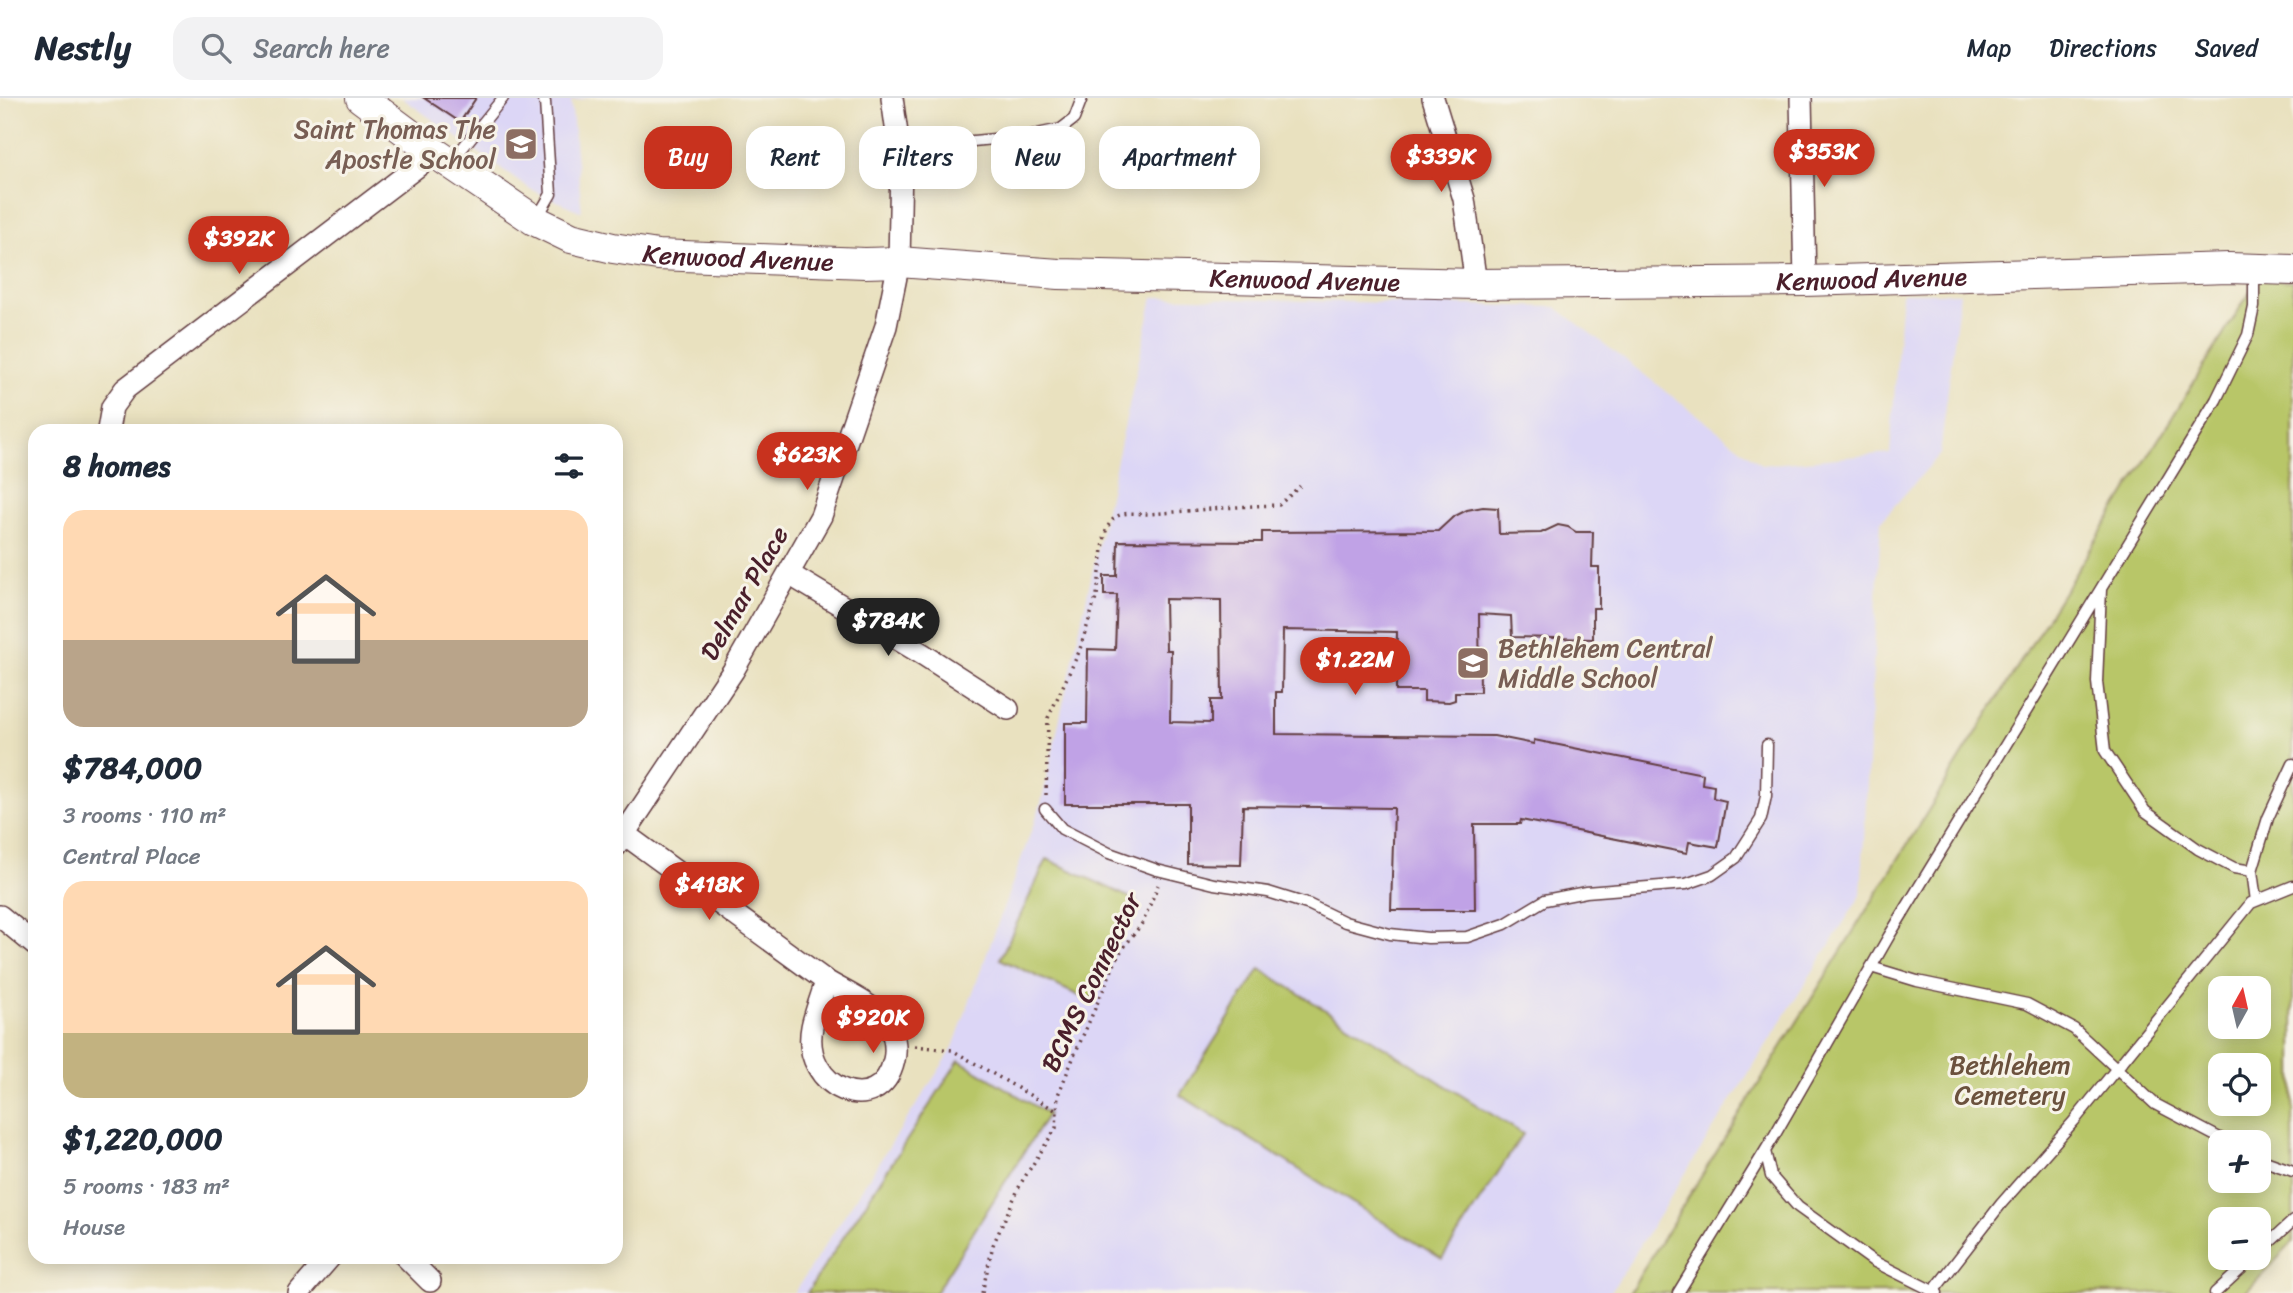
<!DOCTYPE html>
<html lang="en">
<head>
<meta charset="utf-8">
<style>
	body { margin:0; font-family:Sriracha,sans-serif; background:#f2f2f3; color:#1f2937; height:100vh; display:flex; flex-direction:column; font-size:26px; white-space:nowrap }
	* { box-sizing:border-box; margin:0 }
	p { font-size:23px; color:#747a83 }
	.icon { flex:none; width:38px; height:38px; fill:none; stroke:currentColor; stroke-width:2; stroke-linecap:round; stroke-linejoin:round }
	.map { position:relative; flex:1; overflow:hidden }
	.details { position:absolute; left:28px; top:326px; width:595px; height:840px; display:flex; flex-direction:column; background:#fff; border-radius:21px; box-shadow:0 4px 18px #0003 }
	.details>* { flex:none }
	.banner { position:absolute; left:644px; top:28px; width:665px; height:63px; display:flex; gap:14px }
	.needle { width:46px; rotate:8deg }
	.controls { position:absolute; left:2208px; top:878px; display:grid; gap:14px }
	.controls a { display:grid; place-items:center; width:63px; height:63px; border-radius:14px; background:#fff; box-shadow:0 4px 18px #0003; font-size:35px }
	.price { position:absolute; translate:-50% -60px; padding:0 16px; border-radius:24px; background:#c8321e; color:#fff; font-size:23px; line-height:46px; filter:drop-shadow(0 2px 4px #0008) }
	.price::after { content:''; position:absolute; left:50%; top:42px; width:21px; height:16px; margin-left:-10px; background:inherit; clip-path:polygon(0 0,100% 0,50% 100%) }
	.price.on { background:#222; color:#fff }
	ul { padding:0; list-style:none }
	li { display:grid; align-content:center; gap:14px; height:371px; padding:0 35px }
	li span { display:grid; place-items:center; height:217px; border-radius:21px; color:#555 }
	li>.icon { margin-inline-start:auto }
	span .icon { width:126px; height:126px; fill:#fffc; stroke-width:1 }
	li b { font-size:30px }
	h2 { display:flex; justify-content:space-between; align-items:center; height:84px; padding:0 35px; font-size:30px }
	.tag { padding:0 24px; border-radius:21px; background:#fff; box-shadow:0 4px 18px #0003; font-size:24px; line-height:63px }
	.tag.on { background:#c8321e; color:#fff }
	header { display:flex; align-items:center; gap:42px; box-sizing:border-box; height:98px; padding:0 35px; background:#fff; border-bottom:2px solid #e0e1e3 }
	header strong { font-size:33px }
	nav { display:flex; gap:38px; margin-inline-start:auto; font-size:24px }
	.search { width:490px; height:63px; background:#f2f2f3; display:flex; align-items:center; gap:18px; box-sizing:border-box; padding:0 24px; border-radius:21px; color:#747a83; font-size:26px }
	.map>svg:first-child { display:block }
	.built { fill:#dcd6f6 }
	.green { fill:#b8c668; stroke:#81724a; stroke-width:2; fill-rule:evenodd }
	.building { fill:#c0a2e6; fill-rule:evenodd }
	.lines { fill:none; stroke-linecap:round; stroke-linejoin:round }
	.lane-casing { stroke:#623c41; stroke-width:13 }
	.street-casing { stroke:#623c41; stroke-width:24 }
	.secondary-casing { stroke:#623c41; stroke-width:32 }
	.path { stroke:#623c41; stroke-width:3.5; stroke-dasharray:2 5; stroke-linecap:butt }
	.lane { stroke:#fff; stroke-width:10 }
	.street { stroke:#fff; stroke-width:21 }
	.secondary { stroke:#fff; stroke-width:30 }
	.labels { text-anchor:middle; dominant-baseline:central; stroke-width:6; stroke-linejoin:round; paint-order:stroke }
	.education-label { font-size:26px; fill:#785e54; stroke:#f7f3e8; text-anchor:end }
	.street-label { font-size:26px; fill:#4a1f2b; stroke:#f7f3e8 }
	.park-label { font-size:26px; fill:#6b513d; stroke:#f7f3e8 }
</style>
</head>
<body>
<header>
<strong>Nestly</strong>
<div class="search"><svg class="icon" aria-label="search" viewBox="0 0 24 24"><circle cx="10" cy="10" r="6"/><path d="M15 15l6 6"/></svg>Search here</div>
<nav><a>Map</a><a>Directions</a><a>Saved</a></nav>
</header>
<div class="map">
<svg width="2293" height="1195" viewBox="0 0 2293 1195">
	<rect width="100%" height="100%" fill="#f7f3e8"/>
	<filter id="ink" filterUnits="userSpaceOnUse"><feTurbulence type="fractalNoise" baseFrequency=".0143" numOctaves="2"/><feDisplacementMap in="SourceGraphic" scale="14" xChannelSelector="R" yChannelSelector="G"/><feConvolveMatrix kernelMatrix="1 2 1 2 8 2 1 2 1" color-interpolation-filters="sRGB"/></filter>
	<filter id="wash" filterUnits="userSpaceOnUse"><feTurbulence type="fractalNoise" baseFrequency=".00686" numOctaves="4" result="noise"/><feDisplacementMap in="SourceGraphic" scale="28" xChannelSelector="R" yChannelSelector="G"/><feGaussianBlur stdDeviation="1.57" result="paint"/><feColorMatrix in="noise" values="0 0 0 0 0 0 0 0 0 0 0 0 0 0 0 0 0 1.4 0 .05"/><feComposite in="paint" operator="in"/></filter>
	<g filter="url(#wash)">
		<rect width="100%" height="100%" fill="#e9e1bf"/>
		<path class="built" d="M402,0H591L571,3L582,114L530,91Z
			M1902,195H1960L1940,356L1881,423L1861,797L1610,1195H794L952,952L1041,706L1153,199L1556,209L1762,367L1890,355Z"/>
		<path class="green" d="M2258,181L2293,183V1144L2245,1195H1629ZM2221,891H2259V929H2221ZM2221,968H2259V1006H2221ZM2221,1045H2259V1083H2221ZM2221,1122H2259V1160H2221Z
			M1047,761L1137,803L1090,903L1000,861Z
			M1260,871L1523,1036L1442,1161L1180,997Z
			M959,962L1048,1016L935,1195H807Z"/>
		<g id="blocks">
			<path class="building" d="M424,0H476L460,24Z
				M1483,409L1498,410L1499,436L1541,435L1558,427L1568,429L1576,434H1593L1592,469H1599V510H1593V541L1512,539L1511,518L1479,516L1480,594H1455V602L1449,604L1424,603V593H1396L1397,534L1283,532L1282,594H1276V636L1494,638L1534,646V642L1703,676L1702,686L1714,688L1713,700L1726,703L1718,749L1689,744L1687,755L1521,722L1520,726H1474L1475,812H1391L1394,710L1243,708L1241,767L1188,766V706H1065V625H1087L1088,551L1115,552L1117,497H1104V478H1117L1118,443L1262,444V434L1438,433L1453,419L1467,412ZM1165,501L1221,502L1222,602H1211V625L1170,624L1171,552H1166Z"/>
		</g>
	</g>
	<g filter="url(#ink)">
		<use href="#blocks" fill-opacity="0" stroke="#623c41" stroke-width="2"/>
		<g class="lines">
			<defs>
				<path id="lane" d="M899,50L1027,38L1061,31L1074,21L1082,0
					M452,63L503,0
					M537,120L551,96L545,4L542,0
					M2101,491L2097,584L2105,653L2145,713L2198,751L2234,770L2252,773
					M1045,711L1062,731L1109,755L1157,772L1214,786L1268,794L1310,807L1345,824L1390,836L1428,840L1467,839L1505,826L1545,802L1586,794L1686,786L1712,777L1736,760L1761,721L1766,698L1767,647
					M2256,803L2252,773L2268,720L2293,666
					M1871,869L1917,883L2027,906L2074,931L2155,1006L2229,1045
					M1765,1053L1771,1078L1798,1109L1873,1163L1937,1195
					M2259,1061L2293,1073
					M2259,1154L2293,1123
					M1678,1195L1773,1040L1889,838L2216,302L2248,237L2254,209V173
					M1932,1195L2001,1106L2074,1023L2251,805L2293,788
					M2215,1195L2253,1160"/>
				<path id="street" d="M1433,0L1464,101L1476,186
					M1801,0L1805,183
					M108,332L112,309L125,291L435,55
					M789,476L924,557L1008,611
					M616,730L826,883
					M616,748L733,573L821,418L886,228L899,164L901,64L892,0
					M0,818L35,847
					M826,883C845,894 870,905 885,922C894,932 897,949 894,962C880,1024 800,990 812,929C815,914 822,898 826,883Z
					M405,1158L430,1183
					M299,1195L331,1158"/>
				<g id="secondary">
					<path id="s1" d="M361,0L435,55L534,122L571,140L613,150L658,157L865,165L899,164L1059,176L1476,186L1805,183L2229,170L2293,172"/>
				</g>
			</defs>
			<use href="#lane" class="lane-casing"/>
			<use href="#street" class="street-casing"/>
			<use href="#secondary" class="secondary-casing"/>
			<path class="path" d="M1046,697L1048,620L1079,554L1097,497L1105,436C1107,429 1110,423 1116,419C1125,413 1138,416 1148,416C1192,413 1235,408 1279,407L1300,388
				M915,948L952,952L1057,1013
				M982,1195L993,1147L1021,1085L1056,1030L1058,997L1074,958L1119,856L1143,824L1158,787"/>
			<use href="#lane" class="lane"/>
			<use href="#street" class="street"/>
			<use href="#secondary" class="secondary"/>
		</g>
	</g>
	<defs>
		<symbol id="school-square" viewBox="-11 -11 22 22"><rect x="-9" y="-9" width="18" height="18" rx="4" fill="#8d6e63" stroke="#f7f3e8"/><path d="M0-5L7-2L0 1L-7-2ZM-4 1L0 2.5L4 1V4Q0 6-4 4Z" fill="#fff"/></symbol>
	</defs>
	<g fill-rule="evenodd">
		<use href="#school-square" x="502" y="27" width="38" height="38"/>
		<use href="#school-square" x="1454" y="546" width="38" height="38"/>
	</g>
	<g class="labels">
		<g class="education-label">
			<text x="496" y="31">Saint Thomas The<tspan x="496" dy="30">Apostle School</tspan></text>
			<text x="1498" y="550" text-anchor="start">Bethlehem Central<tspan x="1498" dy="30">Middle School</tspan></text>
		</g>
		<g class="street-label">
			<text stroke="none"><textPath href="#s1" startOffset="422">Kenwood Avenue</textPath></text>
			<text stroke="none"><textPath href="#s1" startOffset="1556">Kenwood Avenue</textPath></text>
			<text stroke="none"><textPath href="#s1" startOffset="989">Kenwood Avenue</textPath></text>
			<text transform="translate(744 495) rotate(-60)">Delmar Place</text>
			<text transform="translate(1091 884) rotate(-64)">BCMS Connector</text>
		</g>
		<g class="park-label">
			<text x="2010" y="967">Bethlehem<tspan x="2010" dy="30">Cemetery</tspan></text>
		</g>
	</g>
</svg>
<div class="controls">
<a><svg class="needle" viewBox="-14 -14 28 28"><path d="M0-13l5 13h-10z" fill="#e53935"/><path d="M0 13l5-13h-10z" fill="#747a83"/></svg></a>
<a><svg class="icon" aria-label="locate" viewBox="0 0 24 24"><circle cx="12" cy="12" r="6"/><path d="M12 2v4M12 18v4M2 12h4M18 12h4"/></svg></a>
<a>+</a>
<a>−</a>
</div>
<b class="price" style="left:1824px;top:91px">$353K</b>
<b class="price" style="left:1441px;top:96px">$339K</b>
<b class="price" style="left:239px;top:178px">$392K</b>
<b class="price" style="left:807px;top:394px">$623K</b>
<b class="price on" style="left:888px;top:560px">$784K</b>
<b class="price" style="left:1355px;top:599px">$1.22M</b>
<b class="price" style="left:709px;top:824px">$418K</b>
<b class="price" style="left:873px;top:957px">$920K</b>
<div class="banner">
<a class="tag on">Buy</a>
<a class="tag">Rent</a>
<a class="tag">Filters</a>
<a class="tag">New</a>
<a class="tag">Apartment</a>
</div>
<section class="details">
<h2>8 homes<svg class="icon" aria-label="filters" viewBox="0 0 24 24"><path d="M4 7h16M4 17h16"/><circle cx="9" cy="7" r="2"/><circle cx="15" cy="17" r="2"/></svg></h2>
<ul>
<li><span style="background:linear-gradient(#ffd9b3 60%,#b9a48a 0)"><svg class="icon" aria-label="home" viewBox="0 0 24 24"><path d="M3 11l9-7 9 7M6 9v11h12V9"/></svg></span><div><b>$784,000</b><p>3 rooms · 110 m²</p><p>Central Place</p></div></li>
<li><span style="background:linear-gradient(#ffd9b3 70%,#c2b280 0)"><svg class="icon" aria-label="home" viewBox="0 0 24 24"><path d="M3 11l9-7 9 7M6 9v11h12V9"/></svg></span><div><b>$1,220,000</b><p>5 rooms · 183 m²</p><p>House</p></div></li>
</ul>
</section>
</div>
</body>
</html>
